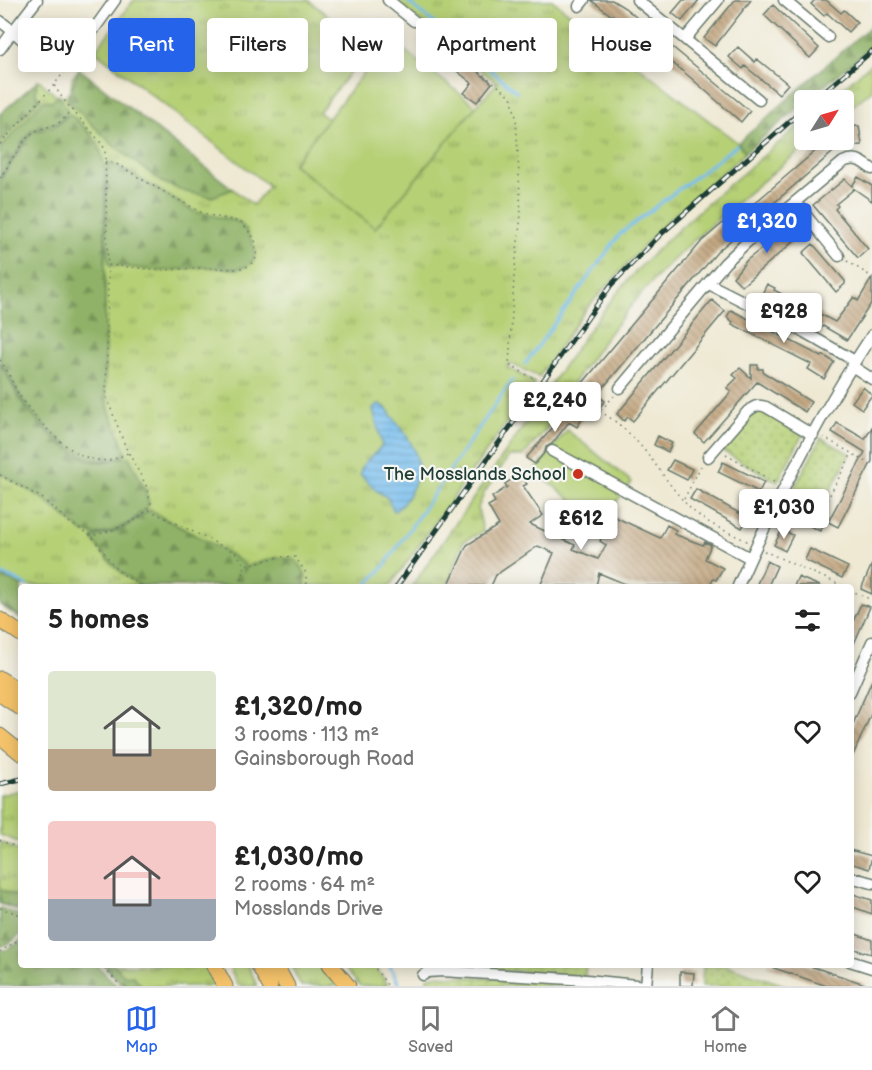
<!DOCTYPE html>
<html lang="en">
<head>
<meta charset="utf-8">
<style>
	body { margin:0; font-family:"Balsamiq Sans",sans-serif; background:#f6f6f6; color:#222; height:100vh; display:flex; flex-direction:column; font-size:22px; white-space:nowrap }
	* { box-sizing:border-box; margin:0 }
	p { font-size:20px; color:#767676 }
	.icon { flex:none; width:33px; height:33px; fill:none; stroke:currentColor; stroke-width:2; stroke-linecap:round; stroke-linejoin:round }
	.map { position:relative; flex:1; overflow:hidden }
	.drawer { position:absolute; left:18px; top:584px; width:836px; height:384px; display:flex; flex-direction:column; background:#fff; border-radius:6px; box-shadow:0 3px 15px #0003 }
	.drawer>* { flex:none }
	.top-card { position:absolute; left:18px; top:18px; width:837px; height:54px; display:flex; gap:12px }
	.needle { width:39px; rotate:53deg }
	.controls { position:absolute; left:794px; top:90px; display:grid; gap:12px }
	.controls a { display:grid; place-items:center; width:60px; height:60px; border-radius:6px; background:#fff; box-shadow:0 3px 15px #0003; font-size:30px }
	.price { position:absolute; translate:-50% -51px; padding:0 14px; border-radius:6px; background:#fff; color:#222; font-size:20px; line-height:39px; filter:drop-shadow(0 2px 3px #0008) }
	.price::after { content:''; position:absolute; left:50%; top:36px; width:18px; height:14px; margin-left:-9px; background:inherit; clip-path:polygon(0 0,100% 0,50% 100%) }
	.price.active { background:#2563eb; color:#fff }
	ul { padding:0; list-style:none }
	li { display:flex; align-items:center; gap:18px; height:150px; padding:0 30px }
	li span { display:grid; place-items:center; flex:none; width:168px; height:120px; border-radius:6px; color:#555 }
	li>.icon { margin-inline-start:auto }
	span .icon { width:72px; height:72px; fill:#fffc; stroke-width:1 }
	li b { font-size:26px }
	h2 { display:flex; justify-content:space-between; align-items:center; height:72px; padding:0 30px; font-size:26px }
	.chip { padding:0 21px; border-radius:6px; background:#fff; box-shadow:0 3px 15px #0003; font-size:21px; line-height:54px }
	.chip.active { background:#2563eb; color:#fff }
	.tab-bar { display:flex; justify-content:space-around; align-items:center; height:84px; border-top:2px solid #e0e0e0; background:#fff; font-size:16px; color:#767676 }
	.tab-bar a { display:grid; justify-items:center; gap:3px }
	.tab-bar .active { color:#2563eb }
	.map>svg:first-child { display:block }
	.grass { fill:url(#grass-tufts); stroke:#6a8655; stroke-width:1.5 }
	.forest { fill:url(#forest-firs); stroke:#58784e; stroke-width:1.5 }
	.park { fill:url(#park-dots); stroke:#6a8655; stroke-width:1.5 }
	.pitch { fill:#b6d076; stroke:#6a8655; stroke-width:1.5 }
	.water { fill:url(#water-rules); stroke:#4b7e92; stroke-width:1.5 }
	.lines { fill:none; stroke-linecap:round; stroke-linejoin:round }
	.stream { stroke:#77beef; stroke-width:3 }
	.building { fill:url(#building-back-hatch) }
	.minor-casing { stroke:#68796c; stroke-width:13 }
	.highway-casing { stroke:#68796c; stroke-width:17 }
	.path { stroke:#68796c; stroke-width:1.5; stroke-dasharray:1.5 4.5; stroke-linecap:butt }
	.minor { stroke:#fff; stroke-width:10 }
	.highway { stroke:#f4c26a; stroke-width:15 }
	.rail-casing { stroke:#1f3d34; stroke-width:5 }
	.rail { stroke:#f6f6f2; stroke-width:3; stroke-dasharray:9; stroke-linecap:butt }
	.poi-dot { fill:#c8321e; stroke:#f6f6f2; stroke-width:2 }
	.labels { text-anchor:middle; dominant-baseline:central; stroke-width:4.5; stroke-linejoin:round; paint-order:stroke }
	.poi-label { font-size:18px; fill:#1f3d34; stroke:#f6f6f2; text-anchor:end }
</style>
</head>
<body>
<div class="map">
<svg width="872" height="986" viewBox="0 0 872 986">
	<defs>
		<pattern id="grass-tufts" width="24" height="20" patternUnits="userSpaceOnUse" patternTransform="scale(1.5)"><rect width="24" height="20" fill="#b6d076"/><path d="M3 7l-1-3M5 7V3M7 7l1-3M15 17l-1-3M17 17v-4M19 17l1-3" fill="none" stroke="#93aa62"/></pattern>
		<pattern id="forest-firs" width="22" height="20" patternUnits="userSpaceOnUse" patternTransform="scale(1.5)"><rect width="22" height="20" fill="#90b267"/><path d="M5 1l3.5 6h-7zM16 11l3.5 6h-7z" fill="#759256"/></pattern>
		<pattern id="park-dots" width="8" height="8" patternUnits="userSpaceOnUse" patternTransform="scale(1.5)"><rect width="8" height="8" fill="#b6d076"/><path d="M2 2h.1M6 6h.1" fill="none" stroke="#93aa62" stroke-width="1.8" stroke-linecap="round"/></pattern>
		<pattern id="water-rules" width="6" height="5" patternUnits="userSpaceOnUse" patternTransform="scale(1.5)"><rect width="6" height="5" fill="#77beef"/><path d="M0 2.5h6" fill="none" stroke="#619cc2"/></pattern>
		<pattern id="building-back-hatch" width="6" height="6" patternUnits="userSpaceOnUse" patternTransform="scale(1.5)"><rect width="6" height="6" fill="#c4a883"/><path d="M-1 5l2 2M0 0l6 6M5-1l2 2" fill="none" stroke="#9f8a6c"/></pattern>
	</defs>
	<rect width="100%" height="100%" fill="#f6f6f2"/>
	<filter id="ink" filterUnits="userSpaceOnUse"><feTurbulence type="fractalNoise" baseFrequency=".0167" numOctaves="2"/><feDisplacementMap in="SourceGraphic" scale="12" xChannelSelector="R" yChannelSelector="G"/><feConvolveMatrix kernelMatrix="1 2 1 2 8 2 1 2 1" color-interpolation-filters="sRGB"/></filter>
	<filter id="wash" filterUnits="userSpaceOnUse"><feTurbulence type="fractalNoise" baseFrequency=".008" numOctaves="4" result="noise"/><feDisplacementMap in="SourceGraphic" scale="24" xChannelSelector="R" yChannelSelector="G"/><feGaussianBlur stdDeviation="1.35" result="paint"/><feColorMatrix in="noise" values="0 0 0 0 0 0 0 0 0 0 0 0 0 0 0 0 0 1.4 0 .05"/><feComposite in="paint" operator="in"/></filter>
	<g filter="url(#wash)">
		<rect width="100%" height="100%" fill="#efe9d3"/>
		<path class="grass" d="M134,0H308L369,48L319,112L328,119L293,164L375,228L476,106L497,83L393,0H552L738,143L745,153L668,220L586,309L539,377L509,363L507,367L535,383L390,586H21V619L0,605V114L39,80L55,95L65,96L71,91L72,78L79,69L253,205L269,186L95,51Z
			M872,63V90L843,114V100H829Z
			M804,121V140H813C764,180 712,221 667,266C628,305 596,351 564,396L551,384C579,344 606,303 640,267C690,215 749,169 804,121Z
			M549,390L553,394L565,399L553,421L523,456H509L484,493L478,508L483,531L463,542L447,586H412Z
			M21,790V843L0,835V795Z
			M0,842L21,851V911L0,904Z
			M107,965H205L216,986H127Z
			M229,965H248L257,986H238Z
			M291,965H319L337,986H301Z
			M342,965H374L389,986H360Z"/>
		<path class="forest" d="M872,25V46L807,100H804V103L745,153L738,143Z
			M79,69L233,189L212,197L186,192L162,182L114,146L67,100Z
			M37,82L36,93L40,99L0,142V114Z
			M59,95L68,111C60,127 44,124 31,131L0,177V148L43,101H52Z
			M70,114C91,133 101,141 105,170V390L109,410L126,452L121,457L108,461L96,460L85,456L66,445L46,427L25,404L0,361V180L32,132L54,127Z
			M108,163L122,168L193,211L239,222L246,230L253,244L255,254L253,261L247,266L237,269L204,267L162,271L110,265C102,246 107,186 108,163Z
			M0,364C8,375 14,389 21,401C35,421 71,459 97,462C109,463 119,457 129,457L145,489L149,504L146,509L129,523L111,532L95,535L83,532L42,498L0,473Z
			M150,510C181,530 215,542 244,564V571L248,566L278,557L295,560C303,567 308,576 304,586H141C122,575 104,557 92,538L120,530Z
			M0,575L21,586V617L0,604Z
			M0,889L21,898V911L0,903Z
			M0,908L21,916V934L10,943L0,947Z
			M21,940V964L97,965L117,986H0V951L9,949Z
			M103,965H114L124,975L133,976L142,986H124Z"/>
		<path class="park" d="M758,409L764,410L803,434L777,482L721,450L750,414Z
			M821,438L850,454L822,506L793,490Z
			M586,964L585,976L427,965Z
			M703,965H725L787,986H702Z
			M434,975L582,983V986H425L428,978Z"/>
		<path class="pitch" d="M390,39L476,106L375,228L293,164Z
			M567,430L632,482L600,523L535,471Z"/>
		<path class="water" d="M380,404L385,407C405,434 432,459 409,494C405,501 401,508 394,511L387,497L377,491L360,474C362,459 375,457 382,445L373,409L376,405Z"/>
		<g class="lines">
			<path class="stream" d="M406,0L517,92
				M525,364L620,234L737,145
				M0,574L16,580L27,586
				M366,586L385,565L512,380
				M389,964L400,986"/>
		</g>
		<g id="blocks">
			<path class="building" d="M591,0H612L625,8L750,111L741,122L691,78L613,15L612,16Z
				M683,0H699L682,21L672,13Z
				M735,0H751L715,46L704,38Z
				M815,0H826L841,13L844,10L857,22L848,32L827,13L824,16L811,4Z
				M773,5L819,48L810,58L764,15Z
				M738,47L755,62L757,59L788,84L779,94L745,66L743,69L729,57Z
				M461,58L492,83L477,102L464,93L472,83L453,68Z
				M859,126L862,145L839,147L718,251L597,395L605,401L600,407L587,397L586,399L576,391L702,241L724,222L726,223L736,214L738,217L757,201L819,148L816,145L822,140H843V127Z
				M858,177L872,186V201L853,188L854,189L836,204L838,206L835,209L868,249L858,258L813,205L845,179L852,186Z
				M794,223L803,233L742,286L733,277L747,260Z
				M813,244L845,281V284L836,292L803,253Z
				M872,278V302L847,340L823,326L821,328L761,296L767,284L775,288L774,290L835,322L854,297L858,301Z
				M712,300L725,311L633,421L628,417L624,421L617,414Z
				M731,310L822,357L823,355L834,362L824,379L808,369L811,364L732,324L733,322L727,317Z
				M751,365H758V369H763V372L811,402L805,412L757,382L704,442L695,434L731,392L727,388L737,378L733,375L740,368L751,378Z
				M863,387L872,395L862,409L852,402Z
				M565,405L582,416V419L577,427L569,422L552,444L546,447L545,452L535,464L526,458L562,417L559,416Z
				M837,423L865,439L872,427V461L838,527L828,522L865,452L832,432Z
				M658,436L672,443L668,452L654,445Z
				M673,460L692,469L687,480L667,470Z
				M723,462L764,482L759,492L718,472Z
				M520,474L527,484L523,486L543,515L530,524L575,545L573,549L598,559L606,545L600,541L613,516L660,538L667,525L676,530L674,534L703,545L705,542L711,545L705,559L723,568L716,580L713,579L709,586H630L599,573L596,586H545L541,584L554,553L538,546L496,575L491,586H448L467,545L499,525L488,506L495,502L492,497L507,487L505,484Z
				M696,489L748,518L742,528L690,499Z
				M804,510L825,521L820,531L798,520Z
				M782,530L793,535L785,551L774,545Z
				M810,549L848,567L842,578L805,560Z
				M767,561L777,566L768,586H756Z
				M872,564V594L861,589Z
				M798,577L820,586H794Z
				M861,604L870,607L850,653V628Z
				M872,680V712L850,762V731Z
				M850,850L872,856L869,869L850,863Z
				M850,893L872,900V914L850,906Z
				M850,932L872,940V954L850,948Z
				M768,964H804L865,984V986H827L768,966Z
				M680,972L694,973L693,986H680Z"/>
		</g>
	</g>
	<g filter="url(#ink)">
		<use href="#blocks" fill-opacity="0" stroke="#68796c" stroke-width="1.5"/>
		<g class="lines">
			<defs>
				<path id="minor" d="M388,0L414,21
					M637,0L759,100
					M784,0L828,37
					M579,6L584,0
					M0,21L13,31L37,0
					M685,39L718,0
					M0,49L13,31L27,44L53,63L74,57L115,0
					M795,202L839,256
					M709,284L804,332L855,361
					M852,366L872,379
					M620,388L725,263L746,243L843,162C855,156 861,161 872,169
					M552,451L750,558
					M708,457L748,411C755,406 758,404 766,407L813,435
					M738,586C776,500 820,414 872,335
					M850,692L872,642
					M850,877L872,883
					M850,961L872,968
					M423,975L428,972L442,971L587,980L646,986L648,964"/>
				<path id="highway" d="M0,620L21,634
					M0,679L21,692
					M0,694L21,708
					M0,736L21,753
					M213,964L225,986
					M258,964L270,986
					M275,964L287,986
					M330,964L348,986"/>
			</defs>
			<use href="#minor" class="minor-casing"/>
			<use href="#highway" class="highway-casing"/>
			<path class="path" d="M422,27L511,96L516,117L521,215L514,277L509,365L535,379
				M0,144L54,85L65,71
				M105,162L119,165L141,179L204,214L241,222L255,239L257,257L249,266L237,269L200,268L162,270L108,265
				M0,178C9,165 17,149 27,138C39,123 59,132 70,110
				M847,261L872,277
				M0,360C8,370 12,382 18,393C32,416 69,457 97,460C109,462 118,458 128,453
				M551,388C576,400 602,409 623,428C650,451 666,484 691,509C707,524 728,532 747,541
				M601,410L614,396
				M823,437L872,465
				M726,454L776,483
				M0,475L42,498L70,523L92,536C110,531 142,522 151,504L146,485L126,448L106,396L108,280L105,149C89,125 69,111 54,85
				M793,493L821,508L824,506L852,453
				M684,499L701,466
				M149,510L236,553L245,565C264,562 275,555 295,557L305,571L307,583L303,586
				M93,538L117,570L140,586
				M764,551L843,586
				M241,586L245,565
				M850,590L872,600
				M0,840L21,849
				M0,908L21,915
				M0,952L21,938
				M100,964L121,986
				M372,964L388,986"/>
			<use href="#minor" class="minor"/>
			<use href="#highway" class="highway"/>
			<defs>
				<path id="rail" d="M814,100L872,51
					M397,586L611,285L661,234L804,109
					M0,784L21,779"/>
			</defs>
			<use href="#rail" class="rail-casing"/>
			<use href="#rail" class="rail"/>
		</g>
	</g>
	<circle class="poi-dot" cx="578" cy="474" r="6"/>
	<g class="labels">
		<g class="poi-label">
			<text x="566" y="474">The Mosslands School</text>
		</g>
	</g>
</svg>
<div class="controls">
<a><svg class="needle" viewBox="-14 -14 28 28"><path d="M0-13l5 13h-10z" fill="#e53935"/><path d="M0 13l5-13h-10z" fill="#767676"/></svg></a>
</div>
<b class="price active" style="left:767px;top:254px">£1,320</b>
<b class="price" style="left:784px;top:344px">£928</b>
<b class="price" style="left:555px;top:433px">£2,240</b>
<b class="price" style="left:784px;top:540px">£1,030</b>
<b class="price" style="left:581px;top:551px">£612</b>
<div class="top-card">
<a class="chip">Buy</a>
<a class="chip active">Rent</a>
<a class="chip">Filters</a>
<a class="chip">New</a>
<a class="chip">Apartment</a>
<a class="chip">House</a>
</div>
<section class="drawer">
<h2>5 homes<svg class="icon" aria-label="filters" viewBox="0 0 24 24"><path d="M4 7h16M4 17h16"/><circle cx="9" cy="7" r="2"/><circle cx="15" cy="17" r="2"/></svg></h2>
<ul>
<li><span style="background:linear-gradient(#dfe7d0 65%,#b9a48a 0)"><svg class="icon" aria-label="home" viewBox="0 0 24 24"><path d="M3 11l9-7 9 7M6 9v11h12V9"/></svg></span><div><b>£1,320/mo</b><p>3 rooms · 113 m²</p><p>Gainsborough Road</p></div><svg class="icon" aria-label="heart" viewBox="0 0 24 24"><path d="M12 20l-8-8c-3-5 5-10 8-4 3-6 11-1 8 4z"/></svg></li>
<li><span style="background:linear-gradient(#f6c9c9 65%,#9aa5b1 0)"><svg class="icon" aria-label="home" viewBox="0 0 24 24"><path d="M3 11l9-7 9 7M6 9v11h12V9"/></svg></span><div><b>£1,030/mo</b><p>2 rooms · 64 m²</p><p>Mosslands Drive</p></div><svg class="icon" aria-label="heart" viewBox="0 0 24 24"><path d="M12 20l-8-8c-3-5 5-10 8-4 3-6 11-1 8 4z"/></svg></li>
</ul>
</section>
</div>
<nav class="tab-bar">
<a class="active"><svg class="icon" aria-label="map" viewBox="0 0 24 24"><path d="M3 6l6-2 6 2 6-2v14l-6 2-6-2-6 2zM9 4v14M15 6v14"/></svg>Map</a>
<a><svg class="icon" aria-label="saved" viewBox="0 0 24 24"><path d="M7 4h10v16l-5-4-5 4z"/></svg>Saved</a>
<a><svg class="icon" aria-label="home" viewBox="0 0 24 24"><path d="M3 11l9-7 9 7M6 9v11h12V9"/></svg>Home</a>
</nav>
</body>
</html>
